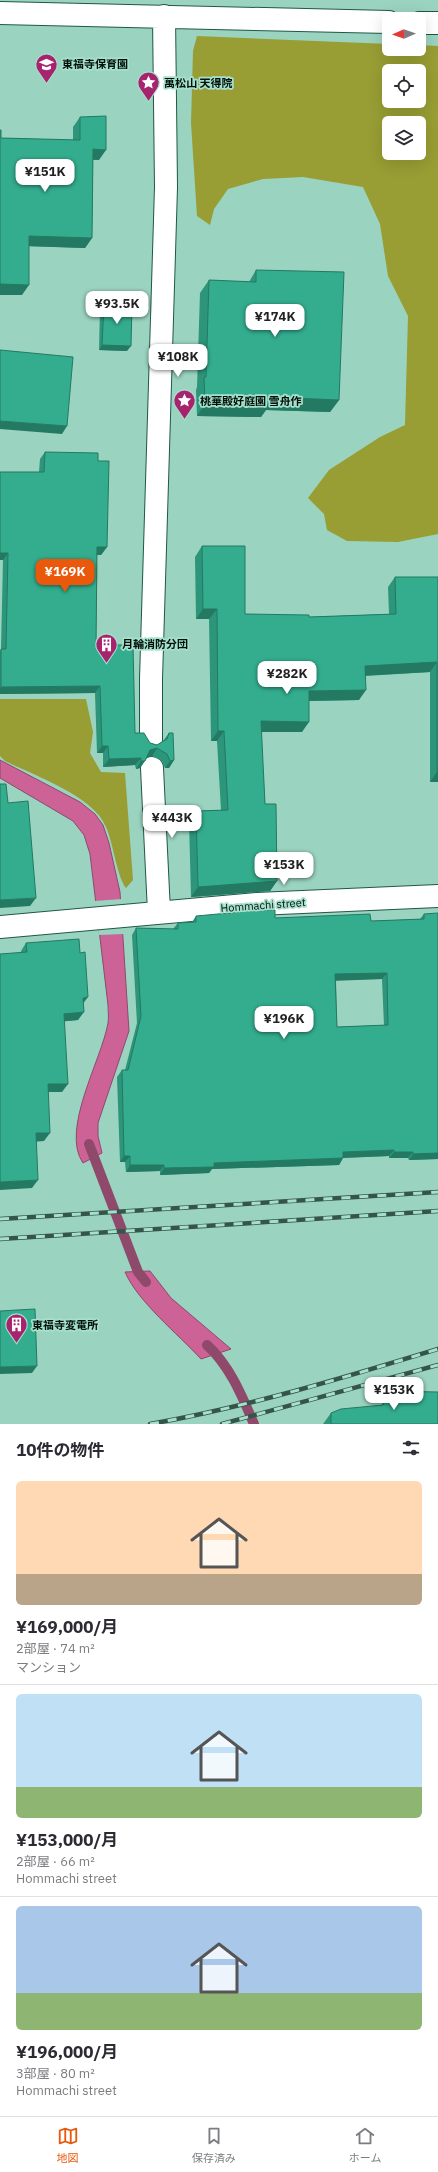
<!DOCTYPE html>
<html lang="ja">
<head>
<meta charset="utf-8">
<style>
	body { margin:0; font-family:"IBM Plex Sans","Noto Sans JP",sans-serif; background:#f7f7f7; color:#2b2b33; height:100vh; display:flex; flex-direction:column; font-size:15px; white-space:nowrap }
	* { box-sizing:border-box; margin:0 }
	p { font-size:13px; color:#7c7c81 }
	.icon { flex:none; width:22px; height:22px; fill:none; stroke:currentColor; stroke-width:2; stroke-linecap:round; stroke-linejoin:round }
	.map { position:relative; height:1424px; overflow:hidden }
	.details { display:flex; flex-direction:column; background:#fff; flex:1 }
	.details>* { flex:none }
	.needle { width:26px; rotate:268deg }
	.fabs { position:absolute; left:382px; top:12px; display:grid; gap:8px }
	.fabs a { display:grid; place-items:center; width:44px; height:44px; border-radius:6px; background:#fff; box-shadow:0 4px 16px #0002; font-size:20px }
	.price { position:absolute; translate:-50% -34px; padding:0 9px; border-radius:8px; background:#fff; color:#222; font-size:13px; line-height:26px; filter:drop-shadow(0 1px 2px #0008) }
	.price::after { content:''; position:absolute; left:50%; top:24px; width:12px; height:9px; margin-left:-6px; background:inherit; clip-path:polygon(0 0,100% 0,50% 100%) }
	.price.active { background:#ea580c; color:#fff }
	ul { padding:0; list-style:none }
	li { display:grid; align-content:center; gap:8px; height:212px; padding:0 16px }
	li+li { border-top:1px solid #e1e1e2 }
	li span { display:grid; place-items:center; height:124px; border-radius:6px; color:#555 }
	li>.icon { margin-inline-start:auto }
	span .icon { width:72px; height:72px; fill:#fffc; stroke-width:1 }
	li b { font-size:17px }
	h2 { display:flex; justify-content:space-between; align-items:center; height:48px; padding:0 16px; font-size:17px }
	.tab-bar { display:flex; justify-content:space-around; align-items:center; height:56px; border-top:1px solid #e1e1e2; background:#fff; font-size:11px; color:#7c7c81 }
	.tab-bar a { display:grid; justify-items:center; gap:2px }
	.tab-bar .active { color:#ea580c }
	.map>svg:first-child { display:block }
	.green { fill:#989d34; fill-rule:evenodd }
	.water { fill:#cc6295; stroke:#8f496b }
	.pier { fill:#9ad3bf }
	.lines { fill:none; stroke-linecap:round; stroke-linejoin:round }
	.stream { stroke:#8f496b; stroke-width:10 }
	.minor-casing { stroke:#205848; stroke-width:24 }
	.minor { stroke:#fff; stroke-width:22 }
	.rail-casing { stroke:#36554a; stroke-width:4.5 }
	.rail { stroke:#a6e0cc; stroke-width:3; stroke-dasharray:9; stroke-linecap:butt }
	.wall { fill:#2c957a; fill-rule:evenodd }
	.shaded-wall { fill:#247963 }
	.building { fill:#33ad8e; stroke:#247963; fill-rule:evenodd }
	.labels { text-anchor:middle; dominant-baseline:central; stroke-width:3.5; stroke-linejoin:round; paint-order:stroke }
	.poi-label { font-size:11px; font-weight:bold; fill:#00100a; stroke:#a6e0cc; text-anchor:start }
	.street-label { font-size:11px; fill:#00100a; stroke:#a6e0cc }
</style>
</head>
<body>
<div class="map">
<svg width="438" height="1424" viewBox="0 0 438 1424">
	<rect width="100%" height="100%" fill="#9ad3bf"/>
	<path class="green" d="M197,36L389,44V49H419V45L438,46V534L398,542L347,541L327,530L324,514L308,498L329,470L380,437L405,425L408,316L388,276L380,224L363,187L303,177L263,179L228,189L214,209L210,225L197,216L191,123L193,51ZM389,71H419V101H389ZM389,123H419V153H389Z
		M0,699H86L93,732L90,753L101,772L125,773L133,880L126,888C117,877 113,842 106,827C94,796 33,775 5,761L0,756Z"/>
	<path class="water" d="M0,760L80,802L95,814L103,825L109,843L120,892L129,1031L98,1123V1136L102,1153L83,1163C60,1130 102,1059 108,1023C109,1017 108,1011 108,1005L90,854L84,835L73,821L0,778Z
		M150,1271L171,1298L231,1349L201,1359C178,1334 138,1302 125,1272Z"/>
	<path class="pier" d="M122,899L124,934L99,935L94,901Z"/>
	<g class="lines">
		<path class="stream" d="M89,1144L138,1272L146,1282
			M207,1345C230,1366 242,1396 254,1424"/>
		<defs>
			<path id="minor" d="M0,13L389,22
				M419,23H438
				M151,740V679L166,187L164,16
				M152,768L159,912
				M0,927L257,904L438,896"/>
		</defs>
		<use href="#minor" class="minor-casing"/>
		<use href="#minor" class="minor"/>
		<defs>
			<path id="rail" d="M0,1219L438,1192
				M0,1239L438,1211
				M150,1424C247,1407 343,1378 438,1349
				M222,1424L438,1365"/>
		</defs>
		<use href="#rail" class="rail-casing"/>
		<use href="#rail" class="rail"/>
	</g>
	<path class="wall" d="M80,117L99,160H93L92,238L85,248L29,246L22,295H0V130L1,138L73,140V127Z
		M256,270L339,400L330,412L266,410L261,417L197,416L196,390L197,387L200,293L209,280L249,282Z
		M104,304L127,351L99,350L100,308Z
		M45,452L98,461L107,547L101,555H97L96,645L135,733L150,743L157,745L163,741L169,733L174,760L169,768H165L162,761L152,756L147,757L140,768L136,769L135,765L103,767V753H97L95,693L0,694V651L1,649L3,560H0V472H39L40,459Z
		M202,546L245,614L309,617L389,614L388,587L395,577H438V782H430V672L365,676L359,700L309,701L302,732H261L265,804L277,881L270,891L191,897L189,821L196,811L221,810L217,741H211L209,619H196L195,557Z
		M424,914L438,1159L409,1160L408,1158H389V1156L343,1158L339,1165L212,1169L209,1173L160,1175V1171L126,1172L125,1162H120L117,1077L122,1070H125L137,1023L132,935L136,928L173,929L178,923L192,922L196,916L371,921L420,919ZM382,979L384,1025L337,1027L336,980Z
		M26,943L84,1004L78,1020L64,1021L62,1092H48L44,1141H36L32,1188L21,951Z
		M390,1391L438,1424H323L331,1413L381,1406Z"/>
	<path class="shaded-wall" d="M93,149L106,150L99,160L86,159Z
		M29,236L92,238L85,248L22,246Z
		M0,284L29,285L22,295H0Z
		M102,345L131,346L127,351L99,350Z
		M270,397L339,400L330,412L266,410L261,417L197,416L205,404Z
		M0,421L67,426L62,434L0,429Z
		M97,547H107L101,555H92Z
		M0,553H8L3,560H0Z
		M203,609H217L209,619H196Z
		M437,662L430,672L358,676L365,666Z
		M100,686L95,693L0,694V688L1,687Z
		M366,690L359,700L302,701L309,691Z
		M261,721L309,722L302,732H253Z
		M218,731H224L217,741H211Z
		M102,746H108L103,753H97Z
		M157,748L152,756L145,758L150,750Z
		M141,758L135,765L103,767L109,759Z
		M174,760L169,768H165L170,761Z
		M141,761H145L140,768L136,769Z
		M437,772H438V782H430Z
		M277,881L270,891L191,897L198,887Z
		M36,898L30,906L0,908V900Z
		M387,973L382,979L331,981L335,974Z
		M88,997L82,1005L83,998Z
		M84,1012L78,1020L58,1022L64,1014Z
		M48,1084H68L62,1092H42Z
		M36,1133H50L44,1141L31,1142Z
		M394,1150L389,1156L338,1158L343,1152Z
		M394,1152H413L408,1158H389Z
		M438,1153V1159L409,1160L413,1154Z
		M124,1156H130L125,1162H120Z
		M343,1158L339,1165L212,1169L209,1173L160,1175L164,1168L214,1163Z
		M130,1165H164L160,1171L126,1172Z
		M38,1180L32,1188L0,1190V1182Z
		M37,1366L32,1373L0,1374V1367Z"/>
	<path class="building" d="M106,116V150L93,149L92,238L29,236V285L0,284V130H1V138L80,140V117Z
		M256,270L344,272L339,400L270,397V405L205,404L204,377H206L209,280L256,282Z
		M104,304L132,305L131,346L102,345Z
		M0,350L73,357L67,426L0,421Z
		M45,452L98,453V461H109L107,547H97L96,645H133L135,733H144L150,743L157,745L167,739L169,733H173L174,760L170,761L167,754L157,748L150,750L145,761H141V758L109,759L108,746H102L100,686L1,687V649H6L8,553H0V472H44Z
		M202,546H245V614L309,615V617L396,614L395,577H438V772H437V662L365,666L366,690L309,691V722L261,721L265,804H276L277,881L198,887L196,811L228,810L224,731H218L217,609H203Z
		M0,784H6L8,803L28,801L36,898L0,900Z
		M262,910H275V918L370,914L371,921L424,919V914L438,913V1153L413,1154V1152H394V1150L343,1152V1158L214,1163V1167L164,1168V1165H130V1156H124L122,1070H128L141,1016L136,928L178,929V923L196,922V916ZM387,973L388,1025L337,1027L335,974Z
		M79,939L80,953L85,952L88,997L83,998L84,1012L64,1014L68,1084H48L50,1133H36L38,1180L0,1182V954L27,952L26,943Z
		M35,1309L37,1366L0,1367V1311Z
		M390,1391L438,1392V1424H331V1413L341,1409L383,1405Z"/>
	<defs>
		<symbol id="school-pin" viewBox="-11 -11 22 30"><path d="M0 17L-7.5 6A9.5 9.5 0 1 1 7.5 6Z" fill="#a7236d" stroke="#a6e0cc"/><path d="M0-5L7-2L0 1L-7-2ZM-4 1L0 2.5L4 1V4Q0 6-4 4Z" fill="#fff"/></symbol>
		<symbol id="sight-pin" viewBox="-11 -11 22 30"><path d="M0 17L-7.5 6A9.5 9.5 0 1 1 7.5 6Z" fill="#a7236d" stroke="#a6e0cc"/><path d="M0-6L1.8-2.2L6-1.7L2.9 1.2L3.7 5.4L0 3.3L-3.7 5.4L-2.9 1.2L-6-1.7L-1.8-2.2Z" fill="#fff"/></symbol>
		<symbol id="building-pin" viewBox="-11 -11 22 30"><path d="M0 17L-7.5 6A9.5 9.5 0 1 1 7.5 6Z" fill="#a7236d" stroke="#a6e0cc"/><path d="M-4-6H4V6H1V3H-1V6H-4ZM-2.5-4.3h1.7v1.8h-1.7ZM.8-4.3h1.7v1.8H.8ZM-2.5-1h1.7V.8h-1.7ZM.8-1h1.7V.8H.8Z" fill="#fff"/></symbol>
	</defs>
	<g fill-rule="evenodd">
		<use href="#school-pin" x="34" y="52" width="25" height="34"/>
		<use href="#sight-pin" x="136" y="70" width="25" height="34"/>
		<use href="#sight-pin" x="172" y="388" width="25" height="34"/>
		<use href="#building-pin" x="94" y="632" width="25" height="34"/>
		<use href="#building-pin" x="4" y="1312" width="25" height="34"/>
	</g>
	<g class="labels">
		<g class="poi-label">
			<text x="62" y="64">東福寺保育園</text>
			<text x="164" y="83">萬松山 天得院</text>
			<text x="200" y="401">桃華殿好庭園 雪舟作</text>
			<text x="122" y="644">月輪消防分団</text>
			<text x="32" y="1325">東福寺変電所</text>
		</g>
		<g class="street-label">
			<text transform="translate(263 905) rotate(-4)">Hommachi street</text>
		</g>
	</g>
</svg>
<div class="fabs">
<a><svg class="needle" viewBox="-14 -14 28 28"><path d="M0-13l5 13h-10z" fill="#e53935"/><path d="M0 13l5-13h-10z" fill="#7c7c81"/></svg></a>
<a><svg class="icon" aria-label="locate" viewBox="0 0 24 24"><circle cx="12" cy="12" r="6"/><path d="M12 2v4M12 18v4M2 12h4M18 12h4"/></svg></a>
<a><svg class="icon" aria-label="layers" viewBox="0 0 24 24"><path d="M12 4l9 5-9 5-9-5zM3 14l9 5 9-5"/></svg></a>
</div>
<b class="price" style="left:45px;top:193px">¥151K</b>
<b class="price" style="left:117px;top:325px">¥93.5K</b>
<b class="price" style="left:275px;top:338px">¥174K</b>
<b class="price" style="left:178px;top:378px">¥108K</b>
<b class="price active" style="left:65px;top:593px">¥169K</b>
<b class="price" style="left:287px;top:695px">¥282K</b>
<b class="price" style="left:172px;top:839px">¥443K</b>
<b class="price" style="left:284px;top:886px">¥153K</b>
<b class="price" style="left:284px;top:1040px">¥196K</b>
<b class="price" style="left:394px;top:1411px">¥153K</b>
</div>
<section class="details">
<h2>10件の物件<svg class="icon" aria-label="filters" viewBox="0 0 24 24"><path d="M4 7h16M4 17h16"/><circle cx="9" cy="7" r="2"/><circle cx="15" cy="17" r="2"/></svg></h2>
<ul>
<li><span style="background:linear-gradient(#ffd9b3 75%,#b9a48a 0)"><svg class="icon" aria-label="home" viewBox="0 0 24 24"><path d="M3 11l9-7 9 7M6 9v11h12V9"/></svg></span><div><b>¥169,000/月</b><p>2部屋 · 74 m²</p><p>マンション</p></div></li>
<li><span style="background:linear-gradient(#bfe0f5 75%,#8fb573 0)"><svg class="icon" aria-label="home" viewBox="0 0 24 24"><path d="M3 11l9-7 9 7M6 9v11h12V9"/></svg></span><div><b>¥153,000/月</b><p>2部屋 · 66 m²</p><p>Hommachi street</p></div></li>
<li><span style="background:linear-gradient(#a9c7e8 70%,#8fb573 0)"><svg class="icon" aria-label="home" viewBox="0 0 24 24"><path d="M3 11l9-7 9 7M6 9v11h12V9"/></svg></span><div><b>¥196,000/月</b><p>3部屋 · 80 m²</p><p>Hommachi street</p></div></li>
</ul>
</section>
<nav class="tab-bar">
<a class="active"><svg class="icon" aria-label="map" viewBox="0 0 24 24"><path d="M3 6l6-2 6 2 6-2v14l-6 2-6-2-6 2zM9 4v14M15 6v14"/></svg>地図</a>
<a><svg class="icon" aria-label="saved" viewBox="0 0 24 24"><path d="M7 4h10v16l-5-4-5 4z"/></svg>保存済み</a>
<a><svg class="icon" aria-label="home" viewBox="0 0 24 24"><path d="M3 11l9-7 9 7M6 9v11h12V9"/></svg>ホーム</a>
</nav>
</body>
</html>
